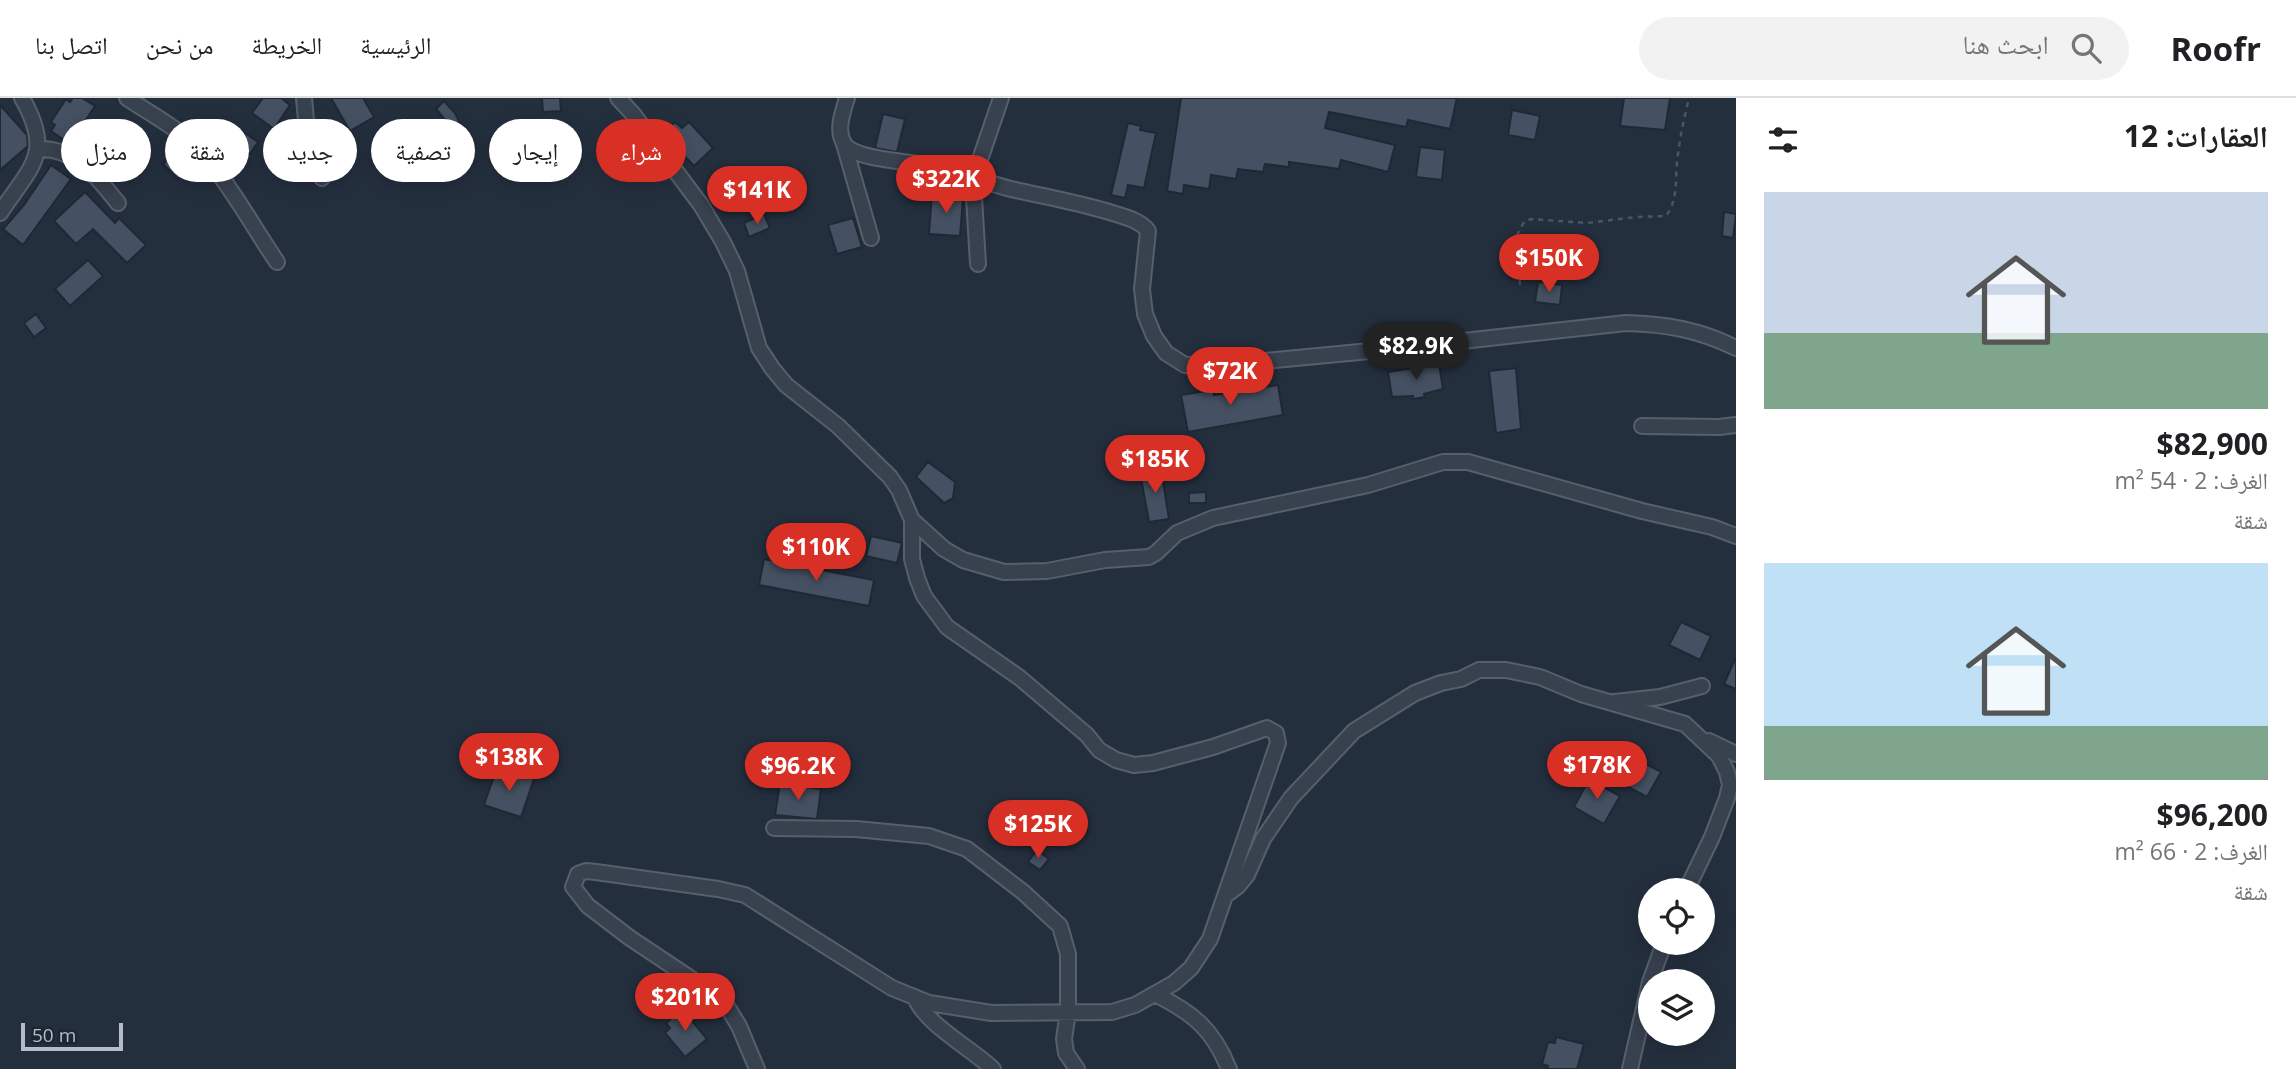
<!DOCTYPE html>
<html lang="ar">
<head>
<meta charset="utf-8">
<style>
	body { margin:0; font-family:"Open Sans","Noto Naskh Arabic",sans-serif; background:#f2f2f2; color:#202124; direction:rtl; height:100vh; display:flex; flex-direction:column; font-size:26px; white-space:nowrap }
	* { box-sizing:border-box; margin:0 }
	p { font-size:23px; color:#757577 }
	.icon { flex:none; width:38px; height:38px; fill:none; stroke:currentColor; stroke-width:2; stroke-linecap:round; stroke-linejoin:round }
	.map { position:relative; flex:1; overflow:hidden; direction:ltr }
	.drawer { display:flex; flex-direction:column; background:#fff; width:560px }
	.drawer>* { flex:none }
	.top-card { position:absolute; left:21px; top:21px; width:665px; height:63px; direction:rtl; display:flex; gap:14px }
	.tools { position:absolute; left:1638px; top:780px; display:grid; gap:14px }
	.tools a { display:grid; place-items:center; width:77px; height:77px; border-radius:50%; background:#fff; box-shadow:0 4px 18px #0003; font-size:35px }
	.scale { position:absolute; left:21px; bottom:18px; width:102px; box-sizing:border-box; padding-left:7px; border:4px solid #b4bcc9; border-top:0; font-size:19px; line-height:24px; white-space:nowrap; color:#b4bcc9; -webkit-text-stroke:5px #1d2633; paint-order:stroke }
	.price { position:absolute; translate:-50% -60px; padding:0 16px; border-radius:24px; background:#d93025; color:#fff; font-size:23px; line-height:46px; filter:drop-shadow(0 2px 4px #0008) }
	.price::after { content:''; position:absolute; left:50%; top:42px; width:21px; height:16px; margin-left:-10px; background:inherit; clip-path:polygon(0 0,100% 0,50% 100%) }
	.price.on { background:#222; color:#fff }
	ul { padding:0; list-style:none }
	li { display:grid; align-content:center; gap:14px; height:371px; padding:0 28px }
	li span { display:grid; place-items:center; height:217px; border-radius:0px; color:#555 }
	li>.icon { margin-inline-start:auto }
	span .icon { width:126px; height:126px; fill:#fffc; stroke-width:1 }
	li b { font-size:30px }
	h2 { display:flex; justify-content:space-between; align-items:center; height:84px; padding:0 28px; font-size:30px }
	.tag { padding:0 24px; border-radius:32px; background:#fff; box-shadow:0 4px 18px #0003; font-size:24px; line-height:63px }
	.tag.on { background:#d93025; color:#fff }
	header { display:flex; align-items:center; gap:42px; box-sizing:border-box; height:98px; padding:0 35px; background:#fff; border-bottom:2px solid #e0e0e0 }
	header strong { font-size:33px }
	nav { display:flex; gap:38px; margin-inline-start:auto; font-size:24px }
	.search { width:490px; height:63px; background:#f2f2f2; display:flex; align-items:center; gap:18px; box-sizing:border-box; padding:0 24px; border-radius:38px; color:#757577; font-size:26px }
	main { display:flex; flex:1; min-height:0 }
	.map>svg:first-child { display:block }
	.building { fill:#455162; stroke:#1f2835; stroke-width:2 }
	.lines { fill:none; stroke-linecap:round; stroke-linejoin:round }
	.street-casing { stroke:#565f6c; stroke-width:18 }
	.path { stroke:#44595c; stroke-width:2.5; stroke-dasharray:5 5; stroke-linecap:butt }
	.street { stroke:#38414e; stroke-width:14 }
</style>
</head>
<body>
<header>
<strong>Roofr</strong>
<div class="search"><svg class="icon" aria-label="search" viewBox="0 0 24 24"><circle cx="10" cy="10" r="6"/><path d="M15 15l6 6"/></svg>ابحث هنا</div>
<nav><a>الرئيسية</a><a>الخريطة</a><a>من نحن</a><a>اتصل بنا</a></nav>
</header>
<main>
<section class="drawer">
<h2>العقارات: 12<svg class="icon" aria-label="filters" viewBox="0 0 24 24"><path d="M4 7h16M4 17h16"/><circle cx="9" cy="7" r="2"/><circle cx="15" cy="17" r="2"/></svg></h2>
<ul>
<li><span style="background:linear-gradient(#c9d6e8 65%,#7fa58c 0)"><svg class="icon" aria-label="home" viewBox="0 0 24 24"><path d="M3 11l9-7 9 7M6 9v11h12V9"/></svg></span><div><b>$82,900</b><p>الغرف: 2 · 54 m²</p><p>شقة</p></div></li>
<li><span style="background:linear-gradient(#bfe0f5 75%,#7fa58c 0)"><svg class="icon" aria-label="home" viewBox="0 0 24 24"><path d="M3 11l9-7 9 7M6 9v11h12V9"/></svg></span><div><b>$96,200</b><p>الغرف: 2 · 66 m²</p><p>شقة</p></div></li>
</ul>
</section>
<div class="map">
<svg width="1736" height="971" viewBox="0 0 1736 971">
	<rect width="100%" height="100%" fill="#242f3e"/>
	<path class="building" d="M73,0H82L95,8L70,46L51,33L55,27L51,24L66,1L70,4Z
		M263,0H281L290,7L274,31L252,15Z
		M331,0H363L374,19L350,33Z
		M542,0H560L561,13L543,14Z
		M1181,0H1457L1450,31L1408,22L1406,29L1329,14L1325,30L1395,47L1388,74L1341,62L1339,71L1289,64V69L1265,66L1263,74L1238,71L1236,81L1211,77L1209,91L1184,87L1183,96L1167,93Z
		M1624,0H1670L1665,32L1620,28Z
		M444,3L455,15L468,42L466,43L459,35L452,39L445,26L448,25L436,11Z
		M0,7L27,37L28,48L0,72Z
		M1512,12L1540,18L1535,42L1508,37Z
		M883,16L905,21L897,54L875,50Z
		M675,24L682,30L689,24L713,50L694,68L663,35Z
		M1128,25L1141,28L1140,32L1156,35L1144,90L1128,87L1125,100L1111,97Z
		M239,31L258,44L250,56L232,43Z
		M181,49L196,64L178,81L163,66Z
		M1420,49L1445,52L1442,82L1416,79Z
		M51,67L71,81L23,147L3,131L24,107Z
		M85,94L115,125L119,120L146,147L127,165L93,131L76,146L54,123Z
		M932,95L947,96L946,100L963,101L960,138L929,136Z
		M1724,114L1736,116L1733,140L1722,138Z
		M764,116L770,130L749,139L744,125Z
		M853,120L862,149L837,156L828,127Z
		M88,162L103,178L70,208L55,191Z
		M1538,184L1562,187L1560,207L1535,204Z
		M36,216L46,230L34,239L24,225Z
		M1439,266L1443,291L1424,296L1425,299L1413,301V298L1392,299L1388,274Z
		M1516,270L1521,331L1496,335L1489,273Z
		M1278,287L1283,317L1188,334L1181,297L1213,292L1214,297Z
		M928,364L955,384L953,400L944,405L916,379Z
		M1161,371L1169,421L1149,424L1140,374Z
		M1206,394V405H1189V395Z
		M871,438L902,445L897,465L866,458Z
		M764,461L874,482L869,508L759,487Z
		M1681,524L1711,538L1700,562L1669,547Z
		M1736,559V591L1724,586Z
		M1633,659L1661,674L1647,699L1619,684Z
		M506,671L534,681L521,719L484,707L495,675L504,677Z
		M1589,681L1620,698L1604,726L1574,709Z
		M780,685L821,691L817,721L775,717Z
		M1037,752L1049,761L1040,772L1028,764Z
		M682,911L707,941L685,959L665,935L670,930L666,925Z
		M1556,939L1584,946L1577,971H1547L1548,968L1542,966L1548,944L1555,945Z"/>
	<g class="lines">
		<defs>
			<path id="street" d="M127,0C146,13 167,24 185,39C220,67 251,126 277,164
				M304,0L308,45L322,80
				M618,0L633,16L701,107L723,144L737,173L759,250L772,270L786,287L838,328L890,379L899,392L912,422V461L917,480L924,498L947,529L1020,580L1087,637L1099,652L1116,662L1134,667L1153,665L1213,649L1267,630L1276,635L1278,645L1210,841L1191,870L1174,885L1135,907L1112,914L991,915L929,905L892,890L745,797L718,791L596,774L586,773L578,776L573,789L588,808L630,840L723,902L739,928L757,971
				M847,0C843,14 835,33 845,47C856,61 904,63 922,67C952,73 981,83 1011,91C1051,100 1092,107 1131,121C1138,124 1144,127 1148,133L1142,191L1145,216L1154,238L1166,255L1185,267L1234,266L1391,251L1626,225C1666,226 1700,232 1736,250
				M844,46L871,140
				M39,51C76,50 97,79 118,105
				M0,115C31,68 54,56 22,0
				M978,166L973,82L1001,0
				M1642,328L1719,329L1736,327
				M912,422L944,451L963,462L1004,474L1047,473L1105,462L1149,459L1156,455L1177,435L1213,420L1368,387L1443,364H1468L1642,413L1712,429L1736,438
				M1615,604L1660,599L1702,588
				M1709,643L1736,656
				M774,730L856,731L929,738L967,751L1023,794L1060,828L1068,856V914L1064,941L1066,955L1077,971
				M1226,797L1238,788L1247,777L1263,741L1291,700L1354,633L1415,595L1441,585L1461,581L1479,572H1506L1540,579L1581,596L1685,626L1719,658L1727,674L1730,687L1727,700L1712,739L1686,793
				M1650,884L1664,845
				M1155,896C1193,915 1213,931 1229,971
				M915,899C924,925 972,951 993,971
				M1630,971L1650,884"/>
		</defs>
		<use href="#street" class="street-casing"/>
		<path class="path" d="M1520,187L1516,139L1524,124L1531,121L1587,125L1636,119L1666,118C1678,102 1675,84 1677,65C1679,43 1684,21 1689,0"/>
		<use href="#street" class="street"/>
	</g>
</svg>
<div class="tools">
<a><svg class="icon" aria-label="locate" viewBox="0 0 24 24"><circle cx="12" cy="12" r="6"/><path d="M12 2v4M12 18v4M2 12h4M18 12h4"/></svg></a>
<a><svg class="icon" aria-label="layers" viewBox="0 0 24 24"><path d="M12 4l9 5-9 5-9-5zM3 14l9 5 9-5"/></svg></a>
</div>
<div class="scale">50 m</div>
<b class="price" style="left:946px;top:117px">$322K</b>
<b class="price" style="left:757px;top:128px">$141K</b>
<b class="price" style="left:1549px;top:196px">$150K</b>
<b class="price on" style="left:1416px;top:284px">$82.9K</b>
<b class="price" style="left:1230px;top:309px">$72K</b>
<b class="price" style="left:1155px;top:397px">$185K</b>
<b class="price" style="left:816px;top:485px">$110K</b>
<b class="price" style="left:509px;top:695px">$138K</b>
<b class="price" style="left:1597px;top:703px">$178K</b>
<b class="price" style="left:798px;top:704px">$96.2K</b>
<b class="price" style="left:1038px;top:762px">$125K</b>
<b class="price" style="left:685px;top:935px">$201K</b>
<div class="top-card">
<a class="tag on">شراء</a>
<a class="tag">إيجار</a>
<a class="tag">تصفية</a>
<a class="tag">جديد</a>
<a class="tag">شقة</a>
<a class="tag">منزل</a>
</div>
</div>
</main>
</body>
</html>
